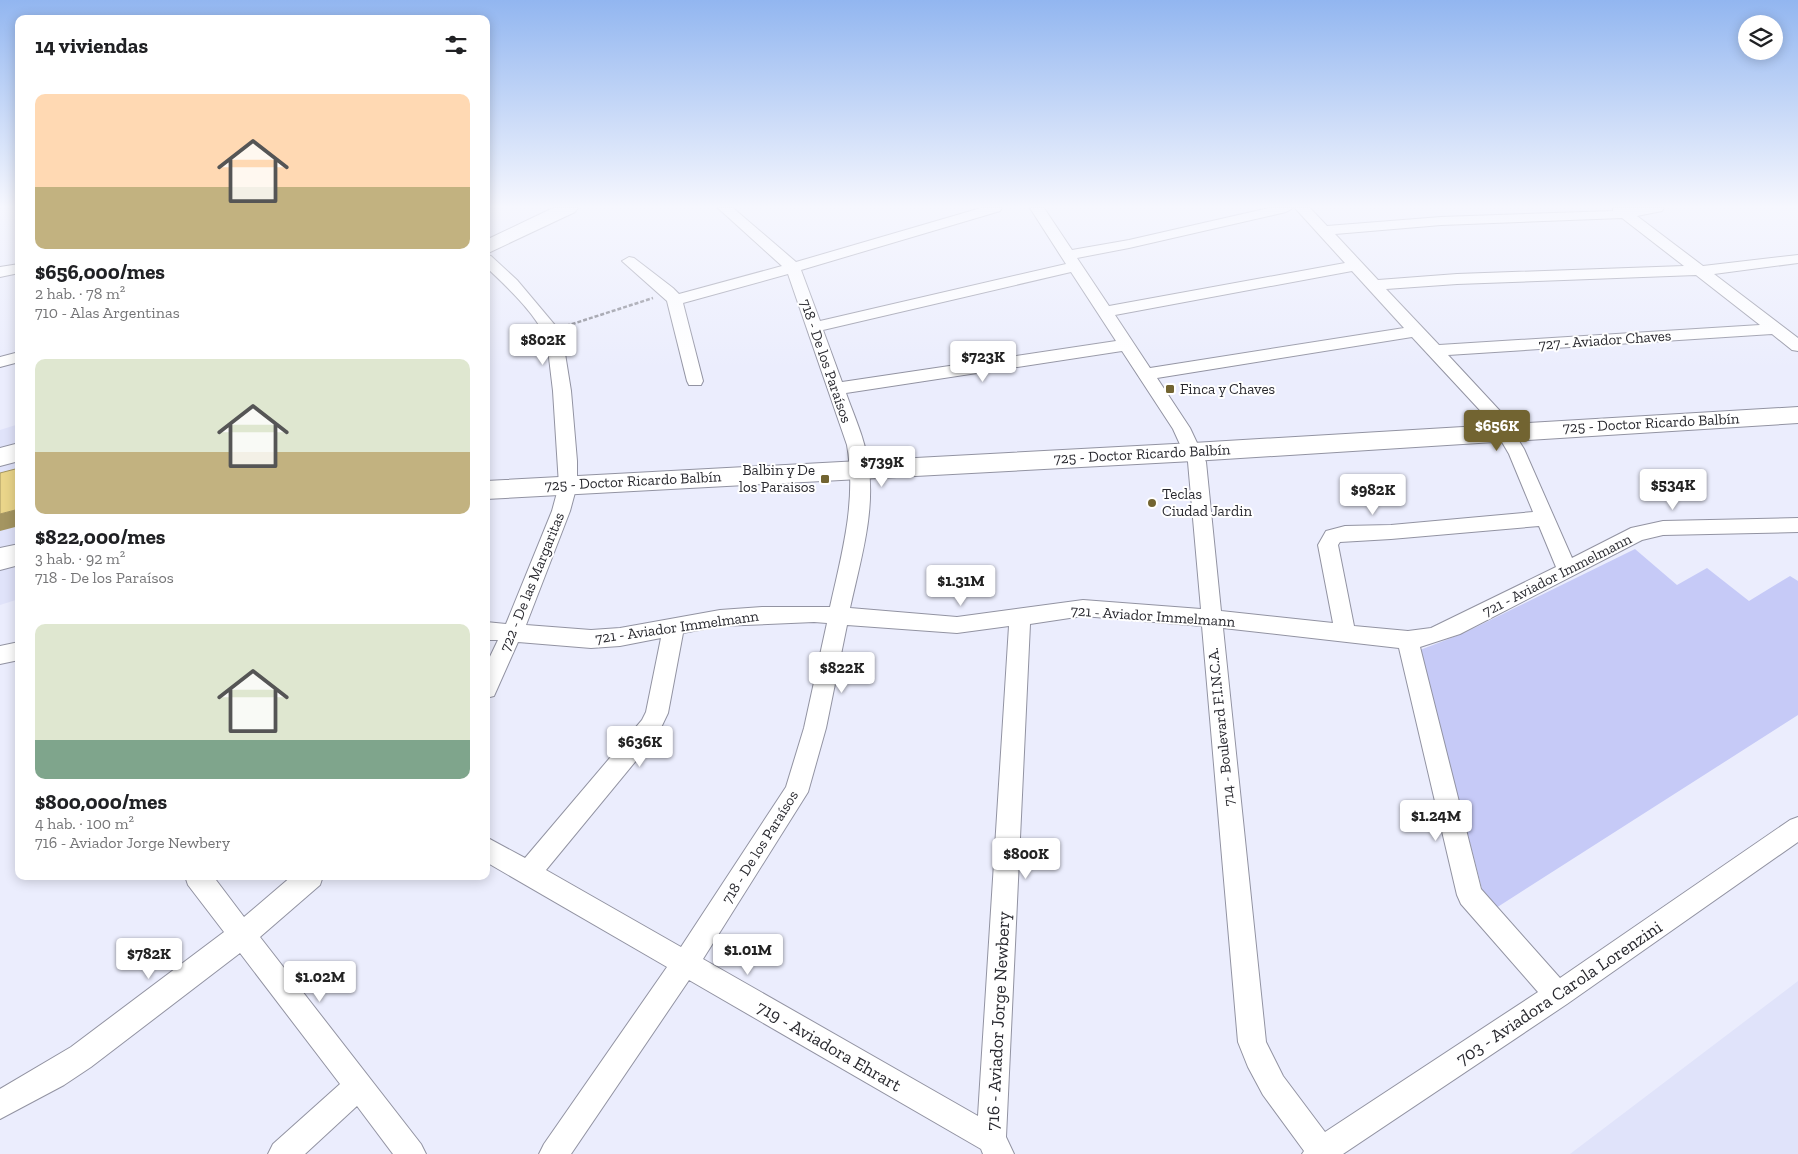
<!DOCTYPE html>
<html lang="es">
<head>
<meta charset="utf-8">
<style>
	body { margin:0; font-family:"Zilla Slab",serif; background:#f2f2f2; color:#202124; height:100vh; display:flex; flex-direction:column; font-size:19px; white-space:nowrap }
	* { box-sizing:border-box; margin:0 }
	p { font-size:16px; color:#757577 }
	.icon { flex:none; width:28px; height:28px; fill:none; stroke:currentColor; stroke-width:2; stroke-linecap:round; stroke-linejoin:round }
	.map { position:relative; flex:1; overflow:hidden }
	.drawer { position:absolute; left:15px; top:15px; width:475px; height:865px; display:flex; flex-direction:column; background:#fff; border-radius:10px; box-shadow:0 2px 12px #0003 }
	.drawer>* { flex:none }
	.fabs { position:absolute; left:1738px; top:15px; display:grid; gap:10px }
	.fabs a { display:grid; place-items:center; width:45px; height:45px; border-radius:50%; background:#fff; box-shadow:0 2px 12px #0003; font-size:25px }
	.price { position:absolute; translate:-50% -42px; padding:0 11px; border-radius:5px; background:#fff; color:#222; font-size:16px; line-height:32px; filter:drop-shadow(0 1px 2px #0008) }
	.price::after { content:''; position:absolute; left:50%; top:30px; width:15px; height:11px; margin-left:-8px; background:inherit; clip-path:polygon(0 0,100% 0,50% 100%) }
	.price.on { background:#726431; color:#fff }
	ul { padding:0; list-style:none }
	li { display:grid; align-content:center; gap:10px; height:265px; padding:0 20px }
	li span { display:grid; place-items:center; height:155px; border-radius:10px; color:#555 }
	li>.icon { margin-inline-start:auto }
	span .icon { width:90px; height:90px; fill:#fffc; stroke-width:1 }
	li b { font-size:21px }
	h2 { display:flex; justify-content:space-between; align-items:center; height:60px; padding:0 20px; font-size:21px }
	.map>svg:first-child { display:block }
	.built { fill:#e0e3fa }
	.green { fill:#c6caf7 }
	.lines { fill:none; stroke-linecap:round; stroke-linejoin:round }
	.street-casing { stroke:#9293a2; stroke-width:2 }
	.secondary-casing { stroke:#9293a2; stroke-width:2 }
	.path { stroke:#858690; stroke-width:2.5; stroke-dasharray:4 2; stroke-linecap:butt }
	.street { fill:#fff; fill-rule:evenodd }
	.secondary { fill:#fff; fill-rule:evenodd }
	.shaded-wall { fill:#a49561 }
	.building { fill:#ead58a; stroke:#a49561 }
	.poi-dot { fill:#726431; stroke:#fff; stroke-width:2 }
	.labels { text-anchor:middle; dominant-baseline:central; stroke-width:4; stroke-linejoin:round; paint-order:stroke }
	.street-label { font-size:15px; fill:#29292f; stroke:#fff }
	.poi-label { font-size:15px; fill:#29292f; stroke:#fff; text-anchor:start }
	.near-street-label { font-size:18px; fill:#29292f; stroke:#fff }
</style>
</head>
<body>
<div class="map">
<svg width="1798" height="1154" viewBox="0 0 1798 1154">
	<rect width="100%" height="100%" fill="#ebedfd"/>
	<path class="built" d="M19,424V448L0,453V430Z
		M19,456V547L0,553V461Z
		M19,557V599L0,605V562Z
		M1798,981V1154H1570Z"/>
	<path class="green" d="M1635,549L1677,585L1707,568L1749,601L1790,576L1798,581V715L1496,908L1483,893L1420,650L1464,633Z"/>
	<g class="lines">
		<defs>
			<path id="street" d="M718,208H733L796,262L981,208H1002L1000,211L801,270L820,321L1066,264L1030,208H1044L1072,250L1129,240L1269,208H1293L1286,212L1129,248L1077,258L1109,306L1345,263L1295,208H1310L1327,226L1441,217L1613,211V208H1664L1662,211L1637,216L1703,266L1798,255V263L1714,274L1798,338V351L1792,350L1772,334L1448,355L1501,412L1524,449L1572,558L1631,528L1663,521L1798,518V532L1663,535L1642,540L1460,634L1420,647L1481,889L1560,978L1790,820L1798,817V842L1567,1004L1343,1154H1302L1304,1151L1263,1095L1248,1067L1238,1042L1202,626L1083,616L1030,624L1006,1137L1014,1154H983L981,1149L689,980L571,1154H539L544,1144L667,967L486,862V837L525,858L642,720L646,712L661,638L620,646L591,648L518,642L494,696L486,698V665L498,640H486V622L506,624L552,511L559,485L553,391L547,341C538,315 506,286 486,267V255L491,256L517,280L559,330L563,341L571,391L577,461V485L570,511L526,625L591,630L620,628L720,610L762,607H830C842,553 857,500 847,445L788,274L683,303L703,381L701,385H689L687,381L667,301L622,261L629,257L634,258L673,288L679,294L782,266ZM1622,218L1684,266L1457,274L1378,280L1335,234L1441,225ZM1352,271L1404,328L1150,368L1115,315ZM1071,272L1116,341L842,382L823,330ZM1696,275L1760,325L1439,345L1386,289L1457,284ZM1412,337L1489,420L1509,454L1533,512L1391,525L1345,526L1326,531L1318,545L1333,623L1221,611L1206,462L1190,428L1157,378ZM1122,351L1173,429L1188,462L1201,609L1083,600L957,617L850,608C860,562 876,511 868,463C865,439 854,416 846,393ZM1539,526L1556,567L1431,628L1408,631L1354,626L1338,545L1340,542L1391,539ZM814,622L827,623L804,728L786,787L681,947L546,870L658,734L668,713L683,633L720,626ZM847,625L957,633L1009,626L978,1116L703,959L808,792L826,728ZM1223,628L1399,648L1457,895L1461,904L1538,992L1325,1132L1283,1076L1266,1042Z
				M19,264V273L0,277V267Z
				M19,352V362L0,367V357Z
				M19,642V660L0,664V646Z
				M185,876H213L244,917L292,876H323L320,885L260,937L421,1144L426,1154H393L357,1106L305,1154H268L273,1144L340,1084L240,953L91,1067L64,1085L0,1119V1089L71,1047L224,932L188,885Z"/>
			<path id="secondary" d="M553,208H578L575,212L486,254V240Z
				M1798,407V423L1193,461L486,499V481L1193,443Z
				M19,443V461L0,466V448Z
				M19,544V565L0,570V548Z"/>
		</defs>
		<use href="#street" class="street-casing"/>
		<use href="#secondary" class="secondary-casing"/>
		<path class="path" d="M566,326L653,298"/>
		<use href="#street" class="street"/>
		<use href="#secondary" class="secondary"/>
	</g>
	<path class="shaded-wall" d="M19,509V526L0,531V514Z"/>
	<path class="building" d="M19,468V509L0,514V473Z"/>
	<linearGradient id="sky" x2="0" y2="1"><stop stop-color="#92b6f0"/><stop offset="0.56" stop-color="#f6f7fe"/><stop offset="1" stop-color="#f6f7fe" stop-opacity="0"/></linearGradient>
	<rect width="1798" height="369" fill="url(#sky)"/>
	<g class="poi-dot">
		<rect x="1165" y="384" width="10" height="10" rx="2.5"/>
		<rect x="820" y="474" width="10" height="10" rx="2.5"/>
		<circle cx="1152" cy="503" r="5"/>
	</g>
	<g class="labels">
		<g class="street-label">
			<text transform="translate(1605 340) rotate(-4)">727 - Aviador Chaves</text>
			<text transform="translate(826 361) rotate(71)">718 - De los Paraísos</text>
			<text transform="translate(1651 423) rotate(-3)">725 - Doctor Ricardo Balbín</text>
			<text transform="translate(1142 454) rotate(-3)">725 - Doctor Ricardo Balbín</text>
			<text transform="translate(633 481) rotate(-3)">725 - Doctor Ricardo Balbín</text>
			<text transform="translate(1557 575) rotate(-27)">721 - Aviador Immelmann</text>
			<text transform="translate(532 582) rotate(-68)">722 - De las Margaritas</text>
			<text transform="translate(1153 616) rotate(4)">721 - Aviador Immelmann</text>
			<text transform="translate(677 627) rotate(-8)">721 - Aviador Immelmann</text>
			<text transform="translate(1221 727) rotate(-96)">714 - Boulevard F.I.N.C.A.</text>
			<text transform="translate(760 847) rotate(-58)">718 - De los Paraísos</text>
		</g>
		<g class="poi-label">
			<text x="1180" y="389">Finca y Chaves</text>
			<text x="815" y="470" text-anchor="end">Balbin y De<tspan x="815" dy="17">los Paraisos</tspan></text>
			<text x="1162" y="494">Teclas<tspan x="1162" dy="17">Ciudad Jardin</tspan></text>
		</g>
		<g class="near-street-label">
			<text transform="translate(1559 993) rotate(-34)">703 - Aviadora Carola Lorenzini</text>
			<text transform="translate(998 1021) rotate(-87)">716 - Aviador Jorge Newbery</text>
			<text transform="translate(829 1046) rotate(30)">719 - Aviadora Ehrart</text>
		</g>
	</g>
</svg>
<div class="fabs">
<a><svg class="icon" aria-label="layers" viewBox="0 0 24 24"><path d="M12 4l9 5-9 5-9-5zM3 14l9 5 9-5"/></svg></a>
</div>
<b class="price" style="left:543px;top:366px">$802K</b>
<b class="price" style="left:983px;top:383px">$723K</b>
<b class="price on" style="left:1497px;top:452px">$656K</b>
<b class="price" style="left:882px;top:488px">$739K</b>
<b class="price" style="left:1673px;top:511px">$534K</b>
<b class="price" style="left:1373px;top:516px">$982K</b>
<b class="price" style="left:961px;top:607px">$1.31M</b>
<b class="price" style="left:842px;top:694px">$822K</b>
<b class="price" style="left:640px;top:768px">$636K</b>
<b class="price" style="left:1436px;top:842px">$1.24M</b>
<b class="price" style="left:1026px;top:880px">$800K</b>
<b class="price" style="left:748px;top:976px">$1.01M</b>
<b class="price" style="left:149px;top:980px">$782K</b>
<b class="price" style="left:320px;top:1003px">$1.02M</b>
<section class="drawer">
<h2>14 viviendas<svg class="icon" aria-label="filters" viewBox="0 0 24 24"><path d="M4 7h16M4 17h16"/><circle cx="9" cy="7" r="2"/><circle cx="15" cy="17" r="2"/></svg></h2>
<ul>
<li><span style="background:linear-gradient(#ffd9b3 60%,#c2b280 0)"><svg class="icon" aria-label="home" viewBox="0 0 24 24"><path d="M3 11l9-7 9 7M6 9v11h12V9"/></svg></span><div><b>$656,000/mes</b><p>2 hab. · 78 m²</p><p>710 - Alas Argentinas</p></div></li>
<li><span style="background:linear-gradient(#dfe7d0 60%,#c2b280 0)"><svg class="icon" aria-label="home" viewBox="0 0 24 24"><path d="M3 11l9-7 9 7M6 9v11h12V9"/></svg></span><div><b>$822,000/mes</b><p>3 hab. · 92 m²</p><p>718 - De los Paraísos</p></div></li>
<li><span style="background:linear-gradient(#dfe7d0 75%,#7fa58c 0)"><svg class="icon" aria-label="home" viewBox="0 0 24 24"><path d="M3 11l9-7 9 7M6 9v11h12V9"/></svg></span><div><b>$800,000/mes</b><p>4 hab. · 100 m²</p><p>716 - Aviador Jorge Newbery</p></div></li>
</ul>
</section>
</div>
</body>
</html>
